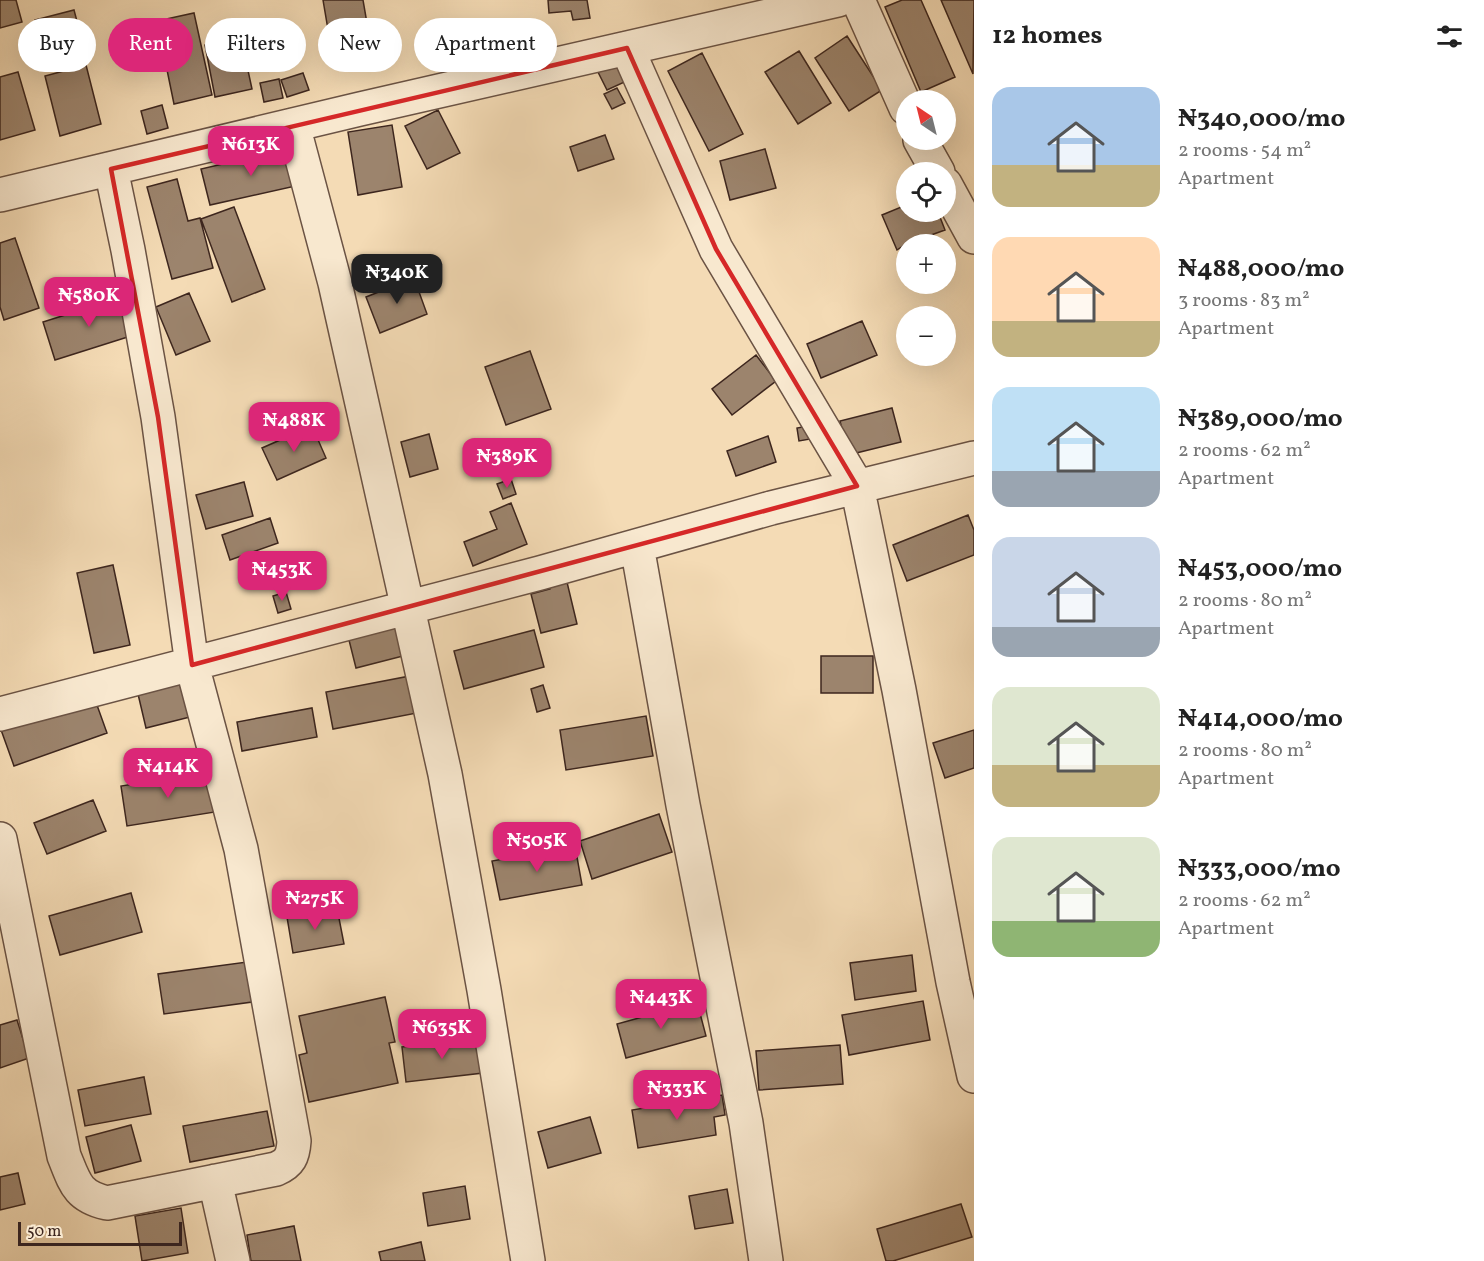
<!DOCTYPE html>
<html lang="en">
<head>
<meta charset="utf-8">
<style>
	body { margin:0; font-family:Vollkorn,serif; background:#f2f2f2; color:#222; height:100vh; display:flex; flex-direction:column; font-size:22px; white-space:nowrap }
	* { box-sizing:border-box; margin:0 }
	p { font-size:20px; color:#767676 }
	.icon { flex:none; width:33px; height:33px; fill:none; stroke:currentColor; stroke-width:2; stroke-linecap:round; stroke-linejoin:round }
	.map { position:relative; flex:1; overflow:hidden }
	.panel { display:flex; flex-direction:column; background:#fff; width:510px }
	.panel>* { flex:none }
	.guide { position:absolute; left:18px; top:18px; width:570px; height:54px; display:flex; gap:12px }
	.needle { width:39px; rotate:325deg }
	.controls { position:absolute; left:896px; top:90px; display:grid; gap:12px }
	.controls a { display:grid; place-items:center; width:60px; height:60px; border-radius:50%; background:#fff; box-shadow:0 6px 24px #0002; font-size:30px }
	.scale { position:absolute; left:18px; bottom:15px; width:164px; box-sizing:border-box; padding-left:6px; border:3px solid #3d261e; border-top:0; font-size:16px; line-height:21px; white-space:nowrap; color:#3d261e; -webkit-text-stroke:4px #f8e8cf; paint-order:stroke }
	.price { position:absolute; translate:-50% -51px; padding:0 14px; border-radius:12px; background:#db2777; color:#fff; font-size:20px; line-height:39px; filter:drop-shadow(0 2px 3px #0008) }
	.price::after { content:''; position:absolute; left:50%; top:36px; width:18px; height:14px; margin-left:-9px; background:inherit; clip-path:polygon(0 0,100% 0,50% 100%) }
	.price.on { background:#222; color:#fff }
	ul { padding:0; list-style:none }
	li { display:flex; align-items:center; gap:18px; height:150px; padding:0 18px }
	li span { display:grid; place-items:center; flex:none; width:168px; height:120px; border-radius:18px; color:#555 }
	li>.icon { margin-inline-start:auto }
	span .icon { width:72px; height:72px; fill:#fffc; stroke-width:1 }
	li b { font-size:26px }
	h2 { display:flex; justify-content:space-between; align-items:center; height:72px; padding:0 18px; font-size:26px }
	.tag { padding:0 21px; border-radius:27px; background:#fff; box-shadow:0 6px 24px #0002; font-size:21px; line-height:54px }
	.tag.on { background:#db2777; color:#fff }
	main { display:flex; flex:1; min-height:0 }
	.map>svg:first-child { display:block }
	.building { fill:#9c846d; stroke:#3d261e; stroke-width:1.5 }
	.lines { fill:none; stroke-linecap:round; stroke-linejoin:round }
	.minor-casing { stroke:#6b5344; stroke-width:36 }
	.minor { stroke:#f8e8cf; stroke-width:33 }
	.marked { fill:none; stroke:#d62828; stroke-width:4.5; stroke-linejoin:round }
</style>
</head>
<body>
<main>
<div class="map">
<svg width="974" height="1261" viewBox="0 0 974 1261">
	<rect width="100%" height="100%" fill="#f4dbb5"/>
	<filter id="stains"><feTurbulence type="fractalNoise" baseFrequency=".00333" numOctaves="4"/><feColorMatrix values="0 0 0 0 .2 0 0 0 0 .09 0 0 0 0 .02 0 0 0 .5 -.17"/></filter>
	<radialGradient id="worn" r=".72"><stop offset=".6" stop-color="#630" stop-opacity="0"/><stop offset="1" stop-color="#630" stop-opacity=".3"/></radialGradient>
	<path class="building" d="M0,0H16L22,22L0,28Z
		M323,0H363L373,58L334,65Z
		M548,0H587L590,18L573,20L571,11L549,13Z
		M902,0H921L955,77L921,92L885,7Z
		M941,0H974L973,74Z
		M74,10L87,59L48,70L35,20Z
		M194,13L212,95L174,104L157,21Z
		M847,36L882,90L849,111L815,58Z
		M241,38L252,89L215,97L205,45Z
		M799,51L831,103L798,124L765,72Z
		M632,53L642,74L607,90L597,70Z
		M702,53L743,134L709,151L668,71Z
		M86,65L101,124L60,136L45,76Z
		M18,72L35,130L0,140V77Z
		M303,73L309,90L287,97L281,80Z
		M279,79L283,98L264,102L260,83Z
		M617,88L625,103L612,109L604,94Z
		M162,105L168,128L147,134L141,111Z
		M438,110L460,153L427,169L405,126Z
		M392,125L402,187L358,195L348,132Z
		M605,135L614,159L578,171L570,147Z
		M292,148L300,185L210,205L201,169Z
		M765,149L776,188L730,200L720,161Z
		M177,179L188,221L200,218L213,268L172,279L147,187Z
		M906,205V212H938L945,230L906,244L897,250L882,215Z
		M234,207L265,289L232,302L201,219Z
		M15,238L39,308L4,320L0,307V243Z
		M414,278L427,314L380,333L366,297Z
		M189,293L210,341L176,355L156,307Z
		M122,297L134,335L55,360L43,322Z
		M862,321L877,355L821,378L807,344Z
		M530,351L551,409L506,425L485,367Z
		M756,355L776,381L732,415L712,389Z
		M892,408L901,442L848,455L840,421Z
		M813,425L816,438L799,441L797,428Z
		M312,426L326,458L277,480L262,448Z
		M429,434L438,469L410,477L401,442Z
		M768,436L776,462L736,476L727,451Z
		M511,479L516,494L503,499L497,484Z
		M244,482L253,516L206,529L196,495Z
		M511,503L527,544L473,566L464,542L497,529L490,512Z
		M968,515L974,530V555L907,581L893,545Z
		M270,518L278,543L230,560L222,535Z
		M113,565L130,645L94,653L77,573Z
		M566,578L577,624L541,633L531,594L550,589L549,582Z
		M286,592L291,609L278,613L273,596Z
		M393,619L403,656L356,668L347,632Z
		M534,630L544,667L464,689L454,651Z
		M821,656H873V693H821Z
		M410,676L417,713L333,729L326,692Z
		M185,682L194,716L146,728L138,694Z
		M543,685L550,708L537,712L531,689Z
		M93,694L107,733L14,766L0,727Z
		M312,708L317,737L242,751L237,722Z
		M646,716L653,756L566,770L560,730Z
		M974,730V768L945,778L933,743Z
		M209,772L215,812L127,826L121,786Z
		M93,800L106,831L47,854L34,823Z
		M659,814L672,852L592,879L580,841Z
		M575,846L582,885L500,900L492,861Z
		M131,893L142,932L60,955L49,916Z
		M337,908L344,944L293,953L287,917Z
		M912,955L916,991L855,1000L850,963Z
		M247,962L252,1002L164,1014L158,974Z
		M385,997L395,1042L389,1043L398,1083L309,1102L299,1055L307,1053L299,1016Z
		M923,1001L930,1040L849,1055L842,1015Z
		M697,1002L706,1036L626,1058L617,1024Z
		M17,1020L29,1058L0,1068V1025Z
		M479,1038L483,1073L406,1082L402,1047Z
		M840,1045L843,1084L759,1090L756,1051Z
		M144,1077L151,1114L85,1126L78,1090Z
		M722,1095L725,1115L714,1117L716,1135L638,1148L632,1110Z
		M267,1111L274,1146L190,1162L183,1126Z
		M590,1117L601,1153L548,1168L538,1132Z
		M131,1125L141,1161L95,1173L86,1137Z
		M18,1173L25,1204L0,1210V1177Z
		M465,1186L470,1219L428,1226L423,1193Z
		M727,1189L733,1223L695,1229L689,1196Z
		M961,1204L972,1237L893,1261H886L877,1229Z
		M181,1208L188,1253L142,1261L135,1216Z
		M294,1226L301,1261H251L247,1235Z
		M421,1242L425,1261H381L379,1252Z"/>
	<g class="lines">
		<defs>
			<path id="minor" d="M858,0L906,108
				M627,48L716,249L857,486L899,690L953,982L974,1076
				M293,125L335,283L445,774L484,990L528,1261
				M920,140L938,172
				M945,184L974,237
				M0,195L360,109L838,0
				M637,546L683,805L746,1123L766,1261
				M0,714L540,573L771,508L974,458
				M0,839L64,1156C75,1183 77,1196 107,1203L276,1169C290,1163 293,1156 294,1141L241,849L192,665L158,417L128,250L111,169
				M215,1181L233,1261"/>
		</defs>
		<use href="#minor" class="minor-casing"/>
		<use href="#minor" class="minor"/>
	</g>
	<path class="marked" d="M627,48L716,249L857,486L192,665L158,417L111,169Z"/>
	<rect width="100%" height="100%" filter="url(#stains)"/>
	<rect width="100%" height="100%" fill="url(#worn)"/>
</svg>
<div class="controls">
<a><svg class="needle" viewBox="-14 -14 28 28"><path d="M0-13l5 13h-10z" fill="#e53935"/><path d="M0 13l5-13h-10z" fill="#767676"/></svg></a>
<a><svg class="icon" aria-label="locate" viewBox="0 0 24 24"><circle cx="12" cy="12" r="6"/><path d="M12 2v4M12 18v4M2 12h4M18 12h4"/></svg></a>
<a>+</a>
<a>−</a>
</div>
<div class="scale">50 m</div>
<b class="price" style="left:251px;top:177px">₦613K</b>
<b class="price on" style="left:397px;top:305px">₦340K</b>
<b class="price" style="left:89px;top:328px">₦580K</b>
<b class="price" style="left:294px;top:453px">₦488K</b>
<b class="price" style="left:507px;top:489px">₦389K</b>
<b class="price" style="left:282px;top:602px">₦453K</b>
<b class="price" style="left:168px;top:799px">₦414K</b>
<b class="price" style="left:537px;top:873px">₦505K</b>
<b class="price" style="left:315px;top:931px">₦275K</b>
<b class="price" style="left:661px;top:1030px">₦443K</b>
<b class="price" style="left:442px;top:1060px">₦635K</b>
<b class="price" style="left:677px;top:1121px">₦333K</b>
<div class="guide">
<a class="tag">Buy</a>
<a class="tag on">Rent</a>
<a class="tag">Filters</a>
<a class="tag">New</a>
<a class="tag">Apartment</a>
</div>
</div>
<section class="panel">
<h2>12 homes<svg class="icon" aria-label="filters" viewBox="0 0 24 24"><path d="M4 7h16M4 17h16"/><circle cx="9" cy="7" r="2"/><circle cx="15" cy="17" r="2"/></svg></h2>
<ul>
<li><span style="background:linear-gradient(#a9c7e8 65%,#c2b280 0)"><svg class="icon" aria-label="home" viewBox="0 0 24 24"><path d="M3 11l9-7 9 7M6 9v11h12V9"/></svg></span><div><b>₦340,000/mo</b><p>2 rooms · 54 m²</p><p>Apartment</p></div></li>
<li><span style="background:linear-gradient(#ffd9b3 70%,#c2b280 0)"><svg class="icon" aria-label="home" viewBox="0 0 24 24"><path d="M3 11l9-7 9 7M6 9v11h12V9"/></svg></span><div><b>₦488,000/mo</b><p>3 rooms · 83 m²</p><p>Apartment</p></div></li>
<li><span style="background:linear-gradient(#bfe0f5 70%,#9aa5b1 0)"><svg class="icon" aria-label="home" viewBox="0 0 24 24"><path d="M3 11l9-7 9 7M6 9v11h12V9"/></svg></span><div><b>₦389,000/mo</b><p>2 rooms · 62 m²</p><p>Apartment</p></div></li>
<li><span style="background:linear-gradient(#c9d6e8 75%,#9aa5b1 0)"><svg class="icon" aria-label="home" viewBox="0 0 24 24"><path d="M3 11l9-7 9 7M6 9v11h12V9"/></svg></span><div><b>₦453,000/mo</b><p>2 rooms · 80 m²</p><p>Apartment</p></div></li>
<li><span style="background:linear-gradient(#dfe7d0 65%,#c2b280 0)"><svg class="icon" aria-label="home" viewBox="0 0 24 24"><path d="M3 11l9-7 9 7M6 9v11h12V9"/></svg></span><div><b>₦414,000/mo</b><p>2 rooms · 80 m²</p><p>Apartment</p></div></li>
<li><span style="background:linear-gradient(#dfe7d0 70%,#8fb573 0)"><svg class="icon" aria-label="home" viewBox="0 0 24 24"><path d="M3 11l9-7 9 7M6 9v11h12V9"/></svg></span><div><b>₦333,000/mo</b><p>2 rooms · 62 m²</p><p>Apartment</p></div></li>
</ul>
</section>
</main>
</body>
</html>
